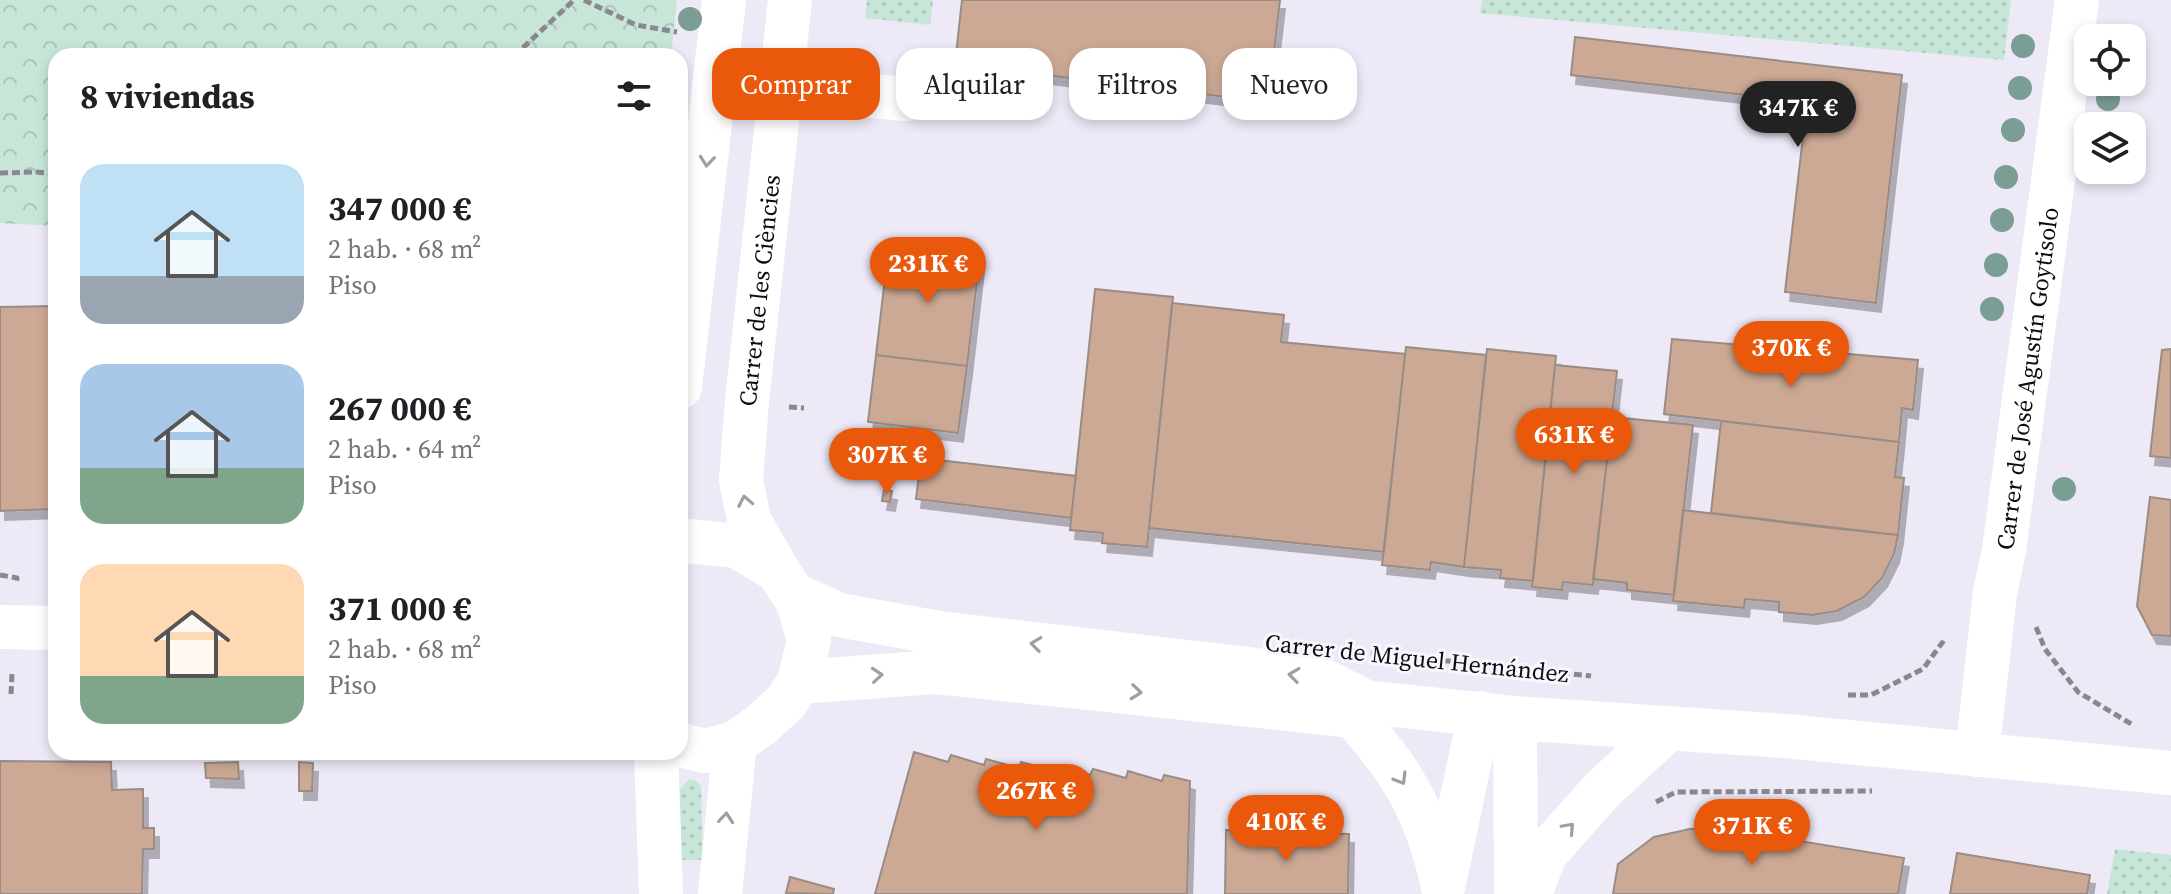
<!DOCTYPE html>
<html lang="es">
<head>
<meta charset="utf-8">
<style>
	body { margin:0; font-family:"Source Serif 4",serif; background:#f6f6f6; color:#202124; height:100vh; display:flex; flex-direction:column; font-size:30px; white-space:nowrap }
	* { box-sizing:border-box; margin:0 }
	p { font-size:26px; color:#757577 }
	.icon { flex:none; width:44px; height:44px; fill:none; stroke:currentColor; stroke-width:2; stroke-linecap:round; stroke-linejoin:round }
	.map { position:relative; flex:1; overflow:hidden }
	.drawer { position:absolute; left:48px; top:48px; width:640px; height:712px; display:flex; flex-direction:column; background:#fff; border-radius:24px; box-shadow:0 4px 12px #0003 }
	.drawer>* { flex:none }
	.hud { position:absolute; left:712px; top:48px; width:760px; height:72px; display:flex; gap:16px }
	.tools { position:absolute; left:2074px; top:24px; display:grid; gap:16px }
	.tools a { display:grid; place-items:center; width:72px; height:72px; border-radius:16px; background:#fff; box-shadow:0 4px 12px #0003; font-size:40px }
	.price { position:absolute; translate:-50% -68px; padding:0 18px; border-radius:28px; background:#ea580c; color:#fff; font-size:26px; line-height:52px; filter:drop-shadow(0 2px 4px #0008) }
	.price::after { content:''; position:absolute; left:50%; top:48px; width:24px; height:18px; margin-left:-12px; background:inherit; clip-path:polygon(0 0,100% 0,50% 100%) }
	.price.active { background:#222; color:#fff }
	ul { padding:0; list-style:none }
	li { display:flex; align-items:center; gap:24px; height:200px; padding:0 32px }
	li span { display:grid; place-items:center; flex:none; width:224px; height:160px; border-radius:24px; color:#555 }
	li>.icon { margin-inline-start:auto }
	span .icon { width:96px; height:96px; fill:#fffc; stroke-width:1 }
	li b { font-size:34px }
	h2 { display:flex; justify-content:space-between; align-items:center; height:96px; padding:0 32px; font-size:34px }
	.tag { padding:0 28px; border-radius:24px; background:#fff; box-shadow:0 4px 12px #0003; font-size:28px; line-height:72px }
	.tag.active { background:#ea580c; color:#fff }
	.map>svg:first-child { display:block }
	.grass { fill:url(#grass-dots) }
	.forest { fill:url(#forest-crowns) }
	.building { fill:#cca995; stroke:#9a8c85; stroke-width:2; filter:url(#shadow) }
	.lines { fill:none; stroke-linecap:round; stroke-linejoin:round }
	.path { stroke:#8a8791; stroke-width:5; stroke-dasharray:8 4; stroke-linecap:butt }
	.minor { stroke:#fff; stroke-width:44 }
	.tree { fill:#7a9d95 }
	.oneway { stroke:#9f9ea0 }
	.labels { text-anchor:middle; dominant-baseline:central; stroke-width:6; stroke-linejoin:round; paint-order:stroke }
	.street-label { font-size:24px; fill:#0e0c11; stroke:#f9f7fd }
</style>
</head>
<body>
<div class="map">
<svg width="2171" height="894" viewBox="0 0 2171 894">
	<defs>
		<pattern id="grass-dots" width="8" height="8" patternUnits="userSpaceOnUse" patternTransform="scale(2)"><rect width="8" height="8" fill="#c8e6d7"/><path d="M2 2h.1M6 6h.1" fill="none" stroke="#abc4b8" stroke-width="1.8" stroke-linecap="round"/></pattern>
		<pattern id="forest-crowns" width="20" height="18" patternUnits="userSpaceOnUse" patternTransform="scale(2)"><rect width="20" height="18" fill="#c8e6d7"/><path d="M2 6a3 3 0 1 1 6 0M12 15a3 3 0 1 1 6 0" fill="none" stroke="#abc4b8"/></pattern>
		<filter id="shadow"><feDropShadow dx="5" dy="9" stdDeviation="0" flood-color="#0004"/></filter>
	</defs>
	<rect width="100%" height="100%" fill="#ede9f7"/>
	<path class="grass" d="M867,0H933L930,25L865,18Z
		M1482,0H2011L2004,60L1480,13Z
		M689,779L695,780L701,786L703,860H681L680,789Z
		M2115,849L2171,855V894H2107Z"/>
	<path class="forest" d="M0,0H677L671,56H56V226L0,223Z"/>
	<path class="building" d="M962,0H1280L1268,102L955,64Z
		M1575,37L1902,75L1876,303L1785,292L1807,102L1571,75Z
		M889,244L980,255L967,366L876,355Z
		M1095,289L1173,297L1147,547L1102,543L1103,533L1070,530Z
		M1172,303L1284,315L1281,342L1405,354L1384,552L1149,528Z
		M56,306V509L0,511V307Z
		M1672,339L1918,360L1913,410L1902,408L1899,442L1664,414Z
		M1406,347L1486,355L1464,567L1431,562L1430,570L1382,565Z
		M1487,349L1556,356L1533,581L1500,578L1501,570L1464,567Z
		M2171,349V458L2150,456L2162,350Z
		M876,355L967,366L958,433L868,422Z
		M1555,365L1617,371L1593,585L1563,582L1562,590L1532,587Z
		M1612,417L1693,425L1674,595L1627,590V583L1593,579Z
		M1721,421L1899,442L1895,477L1904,478L1898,535L1711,513Z
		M921,458L1076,476L1071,518L916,499Z
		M884,490L892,491L890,502L882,501Z
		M2150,497L2171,500V636L2152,635L2137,606Z
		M1683,510L1822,527L1898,535L1894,554L1882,578L1864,597L1837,611L1812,615L1779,612V602L1745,599L1744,608L1673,601Z
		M914,752L948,762L951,755L984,765L986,759L1019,768L1021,762L1055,771L1057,765L1090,775L1093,769L1126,778L1128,771L1162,781L1164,775L1190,781L1187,894H875Z
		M0,761L111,762L112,790L143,789V828H154V849H143L142,894H0Z
		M238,762L239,779L206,778L205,763Z
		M299,762L313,763L312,791H299Z
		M1719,828L1904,858L1898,894H1613L1618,864L1654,837L1690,829Z
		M1226,830L1349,834L1348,894H1225Z
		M1957,853L2090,875L2087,894H1950Z
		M790,877L834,889L833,894L786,893Z"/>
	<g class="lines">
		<path class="path" d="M584,0L636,25L677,32
			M514,56L574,0
			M0,173L35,172L56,174
			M789,407L804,408
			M0,575L17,578L16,584
			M2036,627L2045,649L2078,692L2133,725
			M1371,653L1591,676
			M11,694L12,674
			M1848,695H1871L1923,669L1945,639
			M1656,802L1676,792L1872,791"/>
		<g class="minor">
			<path d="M781,88L906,99"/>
			<path d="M680,387L724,0"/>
			<path d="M680,544L689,541L737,546L778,571L798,602L809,640L799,682L786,702L762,724L735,743L705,751L680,745"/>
			<path id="s1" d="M778,571L749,520L741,480L747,401L790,0"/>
			<path d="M793,594L839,615L939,633L1316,677L1366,702L1515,718L1785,736L2171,773"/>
			<path d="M0,627L56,628"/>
			<path d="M799,682L936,672L1354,716L1366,702"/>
			<path d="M1354,716C1369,736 1387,755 1400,776C1421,809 1435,848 1443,887"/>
			<path d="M1515,718L1516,894"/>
			<path d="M656,752L661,894"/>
			<path id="s2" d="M1977,755L1995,593L2004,550L2077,0"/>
			<path d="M1444,883L1480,713"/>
			<path d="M720,894L735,743"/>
			<path d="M1530,894L1545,854L1603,789L1669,728"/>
		</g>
	</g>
	<g class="tree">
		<circle cx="690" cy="19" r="12"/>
		<circle cx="2023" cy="46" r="12"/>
		<circle cx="2020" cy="88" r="12"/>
		<circle cx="2108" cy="99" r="12"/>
		<circle cx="2013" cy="130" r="12"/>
		<circle cx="2006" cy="177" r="12"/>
		<circle cx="2002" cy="220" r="12"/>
		<circle cx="1996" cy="265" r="12"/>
		<circle cx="1992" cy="309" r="12"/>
		<circle cx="2064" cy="489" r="12"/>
	</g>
	<defs><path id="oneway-chevron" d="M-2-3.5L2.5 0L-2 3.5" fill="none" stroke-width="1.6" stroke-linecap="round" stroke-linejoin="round" transform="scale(2)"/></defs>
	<g class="oneway">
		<use href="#oneway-chevron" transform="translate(707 161) rotate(96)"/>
		<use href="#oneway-chevron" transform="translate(745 501) rotate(-101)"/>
		<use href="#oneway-chevron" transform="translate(1036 644) rotate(-173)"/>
		<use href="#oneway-chevron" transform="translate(877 675) rotate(-5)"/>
		<use href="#oneway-chevron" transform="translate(1294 675) rotate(-173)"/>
		<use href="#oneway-chevron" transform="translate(1136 692) rotate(6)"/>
		<use href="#oneway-chevron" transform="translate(1401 779) rotate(59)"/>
		<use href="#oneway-chevron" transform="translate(726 818) rotate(-85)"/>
		<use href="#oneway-chevron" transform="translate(1569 828) rotate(-48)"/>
	</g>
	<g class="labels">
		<g class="street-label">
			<text stroke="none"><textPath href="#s1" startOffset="290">Carrer de les Ciències</textPath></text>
			<text stroke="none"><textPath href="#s2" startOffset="380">Carrer de José Agustín Goytisolo</textPath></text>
			<text transform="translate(1417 658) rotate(6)">Carrer de Miguel Hernández</text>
		</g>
	</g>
</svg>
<div class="tools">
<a><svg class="icon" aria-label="locate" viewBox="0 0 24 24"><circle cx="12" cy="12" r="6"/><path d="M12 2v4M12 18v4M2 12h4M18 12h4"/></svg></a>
<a><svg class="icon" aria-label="layers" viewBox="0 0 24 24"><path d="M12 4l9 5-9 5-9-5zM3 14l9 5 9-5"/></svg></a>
</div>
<b class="price active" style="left:1798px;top:149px">347K €</b>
<b class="price" style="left:928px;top:305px">231K €</b>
<b class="price" style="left:1791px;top:389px">370K €</b>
<b class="price" style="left:1574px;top:476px">631K €</b>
<b class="price" style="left:887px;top:496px">307K €</b>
<b class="price" style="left:1036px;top:832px">267K €</b>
<b class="price" style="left:1286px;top:863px">410K €</b>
<b class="price" style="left:1752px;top:867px">371K €</b>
<div class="hud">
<a class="tag active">Comprar</a>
<a class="tag">Alquilar</a>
<a class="tag">Filtros</a>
<a class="tag">Nuevo</a>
</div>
<section class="drawer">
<h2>8 viviendas<svg class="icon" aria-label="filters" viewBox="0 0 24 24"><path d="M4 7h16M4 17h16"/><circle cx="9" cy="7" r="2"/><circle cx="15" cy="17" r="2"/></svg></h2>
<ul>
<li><span style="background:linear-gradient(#bfe0f5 70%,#9aa5b1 0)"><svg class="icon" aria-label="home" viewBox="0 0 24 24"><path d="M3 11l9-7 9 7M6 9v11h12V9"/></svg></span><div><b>347 000 €</b><p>2 hab. · 68 m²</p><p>Piso</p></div></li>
<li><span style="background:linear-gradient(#a9c7e8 65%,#7fa58c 0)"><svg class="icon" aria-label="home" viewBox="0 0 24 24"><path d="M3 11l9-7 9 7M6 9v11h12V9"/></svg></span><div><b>267 000 €</b><p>2 hab. · 64 m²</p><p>Piso</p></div></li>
<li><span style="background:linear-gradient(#ffd9b3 70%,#7fa58c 0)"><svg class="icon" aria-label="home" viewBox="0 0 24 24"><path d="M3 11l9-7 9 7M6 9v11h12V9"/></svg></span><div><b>371 000 €</b><p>2 hab. · 68 m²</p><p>Piso</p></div></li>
</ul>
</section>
</div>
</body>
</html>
